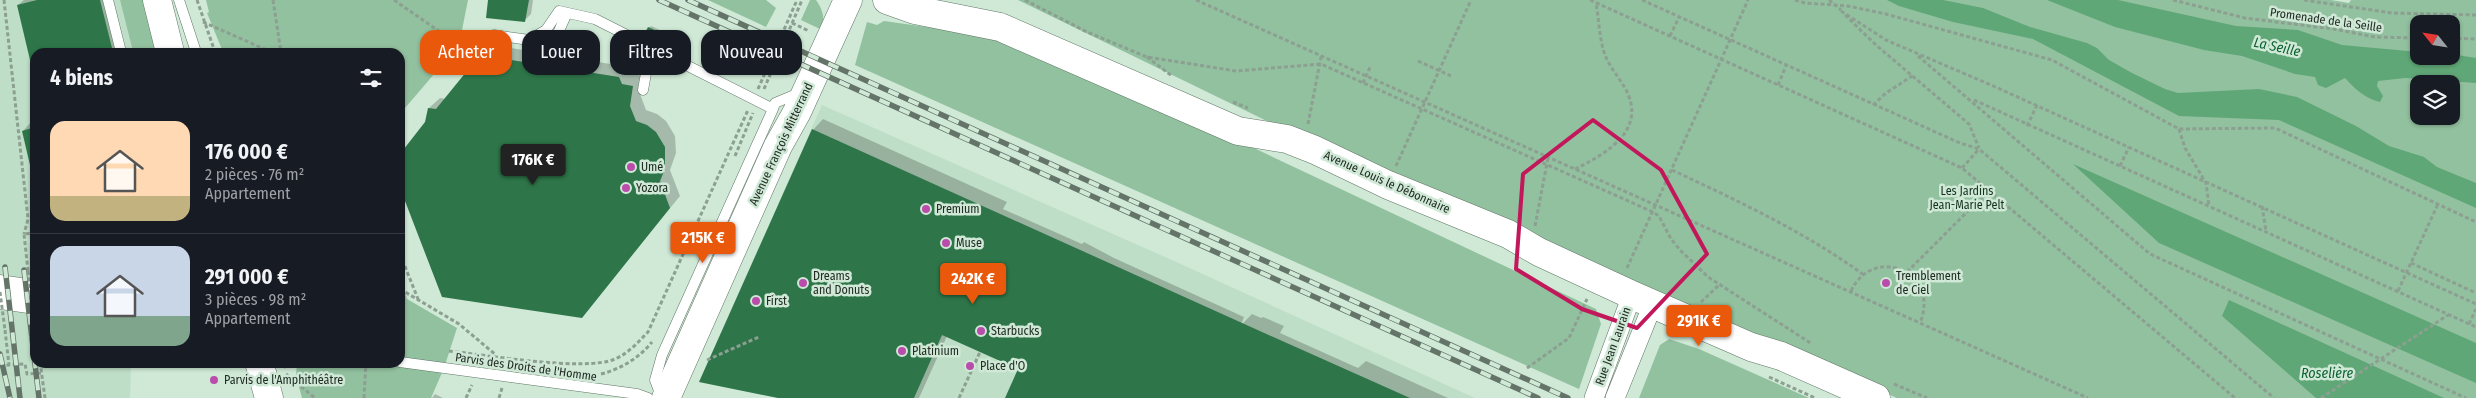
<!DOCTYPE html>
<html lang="fr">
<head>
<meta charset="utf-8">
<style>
	body { margin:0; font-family:"Fira Sans Condensed",sans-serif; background:#242831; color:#f1f3f6; height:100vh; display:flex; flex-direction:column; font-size:19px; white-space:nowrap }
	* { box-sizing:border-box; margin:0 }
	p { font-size:16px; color:#9ea1a6 }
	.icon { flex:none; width:28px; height:28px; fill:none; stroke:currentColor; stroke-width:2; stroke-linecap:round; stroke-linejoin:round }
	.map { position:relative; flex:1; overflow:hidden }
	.sheet { position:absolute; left:30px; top:48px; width:375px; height:320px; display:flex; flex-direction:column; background:#171b24; border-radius:15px; box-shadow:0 1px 4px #0004 }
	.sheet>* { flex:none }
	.hud { position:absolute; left:420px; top:30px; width:475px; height:45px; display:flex; gap:10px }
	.needle { width:32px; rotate:300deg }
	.fabs { position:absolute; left:2410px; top:15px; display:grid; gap:10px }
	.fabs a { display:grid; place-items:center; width:50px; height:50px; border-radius:10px; background:#171b24; box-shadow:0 1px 4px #0004; font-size:25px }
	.price { position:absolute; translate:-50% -42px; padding:0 11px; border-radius:5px; background:#ea580c; color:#fff; font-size:16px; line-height:32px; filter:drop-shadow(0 1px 2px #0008) }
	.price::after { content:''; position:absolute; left:50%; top:30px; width:15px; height:11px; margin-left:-8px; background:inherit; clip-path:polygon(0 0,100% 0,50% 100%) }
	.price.on { background:#222; color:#fff }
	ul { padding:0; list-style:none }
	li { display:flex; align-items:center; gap:15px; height:125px; padding:0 20px }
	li+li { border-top:1px solid #363941 }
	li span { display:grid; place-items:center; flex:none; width:140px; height:100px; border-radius:15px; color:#555 }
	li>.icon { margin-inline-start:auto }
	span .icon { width:60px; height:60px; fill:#fffc; stroke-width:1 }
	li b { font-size:21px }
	h2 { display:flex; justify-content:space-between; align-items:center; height:60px; padding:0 20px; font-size:21px }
	.chip { padding:0 18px; border-radius:15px; background:#171b24; box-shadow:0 1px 4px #0004; font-size:18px; line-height:45px }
	.chip.on { background:#ea580c; color:#fff }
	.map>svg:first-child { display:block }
	.built { fill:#bedec7 }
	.green { fill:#92c19f; fill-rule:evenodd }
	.water { fill:#60a777 }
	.shadow { fill:#0003 }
	.building { fill:#2e7649 }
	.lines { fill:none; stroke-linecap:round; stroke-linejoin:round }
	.lane-casing { stroke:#5f7665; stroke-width:11 }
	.street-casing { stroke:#5f7665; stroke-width:20 }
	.secondary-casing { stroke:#5f7665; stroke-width:29 }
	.path { stroke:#8c9f91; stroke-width:3; stroke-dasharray:4 2.5; stroke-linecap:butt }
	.lane { stroke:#fff; stroke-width:10 }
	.street { stroke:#fff; stroke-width:19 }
	.secondary { stroke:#fff; stroke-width:28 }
	.rail-casing { stroke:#657468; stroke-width:5.5 }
	.rail { stroke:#cfe9d6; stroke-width:4; stroke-dasharray:11; stroke-linecap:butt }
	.path-bridge { stroke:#8c9f91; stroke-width:3; stroke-dasharray:4 2.5; stroke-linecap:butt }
	.marked { fill:none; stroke:#c2185b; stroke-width:4; stroke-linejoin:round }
	.poi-dot { fill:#ba4dab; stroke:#cfe9d6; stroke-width:2 }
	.labels { text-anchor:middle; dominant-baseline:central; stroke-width:5; stroke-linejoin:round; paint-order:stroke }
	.street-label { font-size:12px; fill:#222b24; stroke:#cfe9d6 }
	.poi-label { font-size:12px; fill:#222b24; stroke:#cfe9d6; text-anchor:start }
	.park-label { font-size:12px; fill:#14331f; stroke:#cfe9d6 }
	.water-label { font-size:14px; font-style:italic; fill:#0d6134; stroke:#cfe9d6 }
</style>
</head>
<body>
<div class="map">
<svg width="2476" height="398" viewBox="0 0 2476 398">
	<rect width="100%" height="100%" fill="#cfe9d6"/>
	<path class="built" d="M0,0H120L133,52H35V240L29,239L35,285V362L131,363L130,398H0Z
		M822,105L1174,261L1475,398H778L699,382Z"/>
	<path class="green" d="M120,0H146L159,52H133Z
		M206,0H468L459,45L405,108L400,109V52H223L207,13L209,12Z
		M708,0H766L776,8L766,27Z
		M810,0H816C823,10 825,18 822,30L801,20Z
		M1018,0H2331L2349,3L2351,0H2476V398H1897L1543,240L1279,127ZM2419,24H2451V56H2419ZM2419,84H2451V116H2419Z
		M884,21L983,35L1241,142L1596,309L1601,324L1579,389L855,65L867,22L877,25Z
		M400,279L407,299L457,328L444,368L431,398H302L296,376L297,363L400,362Z
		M1669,339L1699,349L1809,398H1639L1660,345Z"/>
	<path class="water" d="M1887,0H1943L1983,8L2030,27L2087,43L2097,48L2109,60L2132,73L2165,89L2178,93L2259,89L2297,97L2356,126L2389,146L2424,157L2437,167L2476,183V208L2279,120L2179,116L2033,39L1953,22L1899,6Z
		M2047,0H2118L2236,26L2298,30L2342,45L2419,52V56H2451V54L2476,58V83L2405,78L2378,81L2377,86L2383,96L2380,102C2366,99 2355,89 2345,78L2326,88L2318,85L2315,77L2295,74L2242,56L2204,50L2115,27Z
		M2073,164L2476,343V383L2159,243Z
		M2229,300L2444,398H2316L2222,316Z"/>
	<path class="shadow" d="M24,0H110L123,52H35V74L18,5Z
		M490,0H533L531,14L524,21Z
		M651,26L671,35L668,41L666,43L649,28Z
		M492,45L629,67L633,74L643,76L640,94L646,110L657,114L666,121L675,136L676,153L670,170L680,196L581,317L400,184V156L426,123L429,108L440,98L446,99Z
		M823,119L1007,202L1003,209L1082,244L1084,242L1114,258L1244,317L1241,325L1252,314L1261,318L1263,317L1284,326L1280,333L1358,368L1366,361L1448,398H1006L1021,364L947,336L919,398H784L813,130Z
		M31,122H35V179L23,131Z
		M435,394L443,398H432Z"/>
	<path class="building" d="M37,0H100L113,52H35L34,77L17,5Z
		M488,0H529L525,22L486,18Z
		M648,27L670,37L666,44L644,35Z
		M480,55L619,77L622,84L633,86L630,106L636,121L647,125L656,132L665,147V169L660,181L670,208L582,318L442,297L400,188V154L425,122L428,108L436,109Z
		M35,127V181L34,182L22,131Z
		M812,129L1251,327L1410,398H1005L1018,369L942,335L914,398H778L699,382Z"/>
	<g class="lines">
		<defs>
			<path id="lane" d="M108,0L121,52
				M179,0L196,52
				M494,35L529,40L546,30L559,11L595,19L773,109
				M553,64L558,33L567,13
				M643,90L651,46
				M0,304L35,309
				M400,362L637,394L648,398
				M661,396L655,380L662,355L773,109L775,103L799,93"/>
			<path id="street" d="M1594,398L1632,295
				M1615,398L1653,304"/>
			<path id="secondary" d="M157,0L170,52
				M887,0L915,10L1000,27L1238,131L1287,139L1315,150L1388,185L1508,234L1539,252L1632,295L1751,347L1781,356L1876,398
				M0,289L35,294
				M259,362L269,398
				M666,398L778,146L797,112L848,0"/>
		</defs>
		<use href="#lane" class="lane-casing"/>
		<use href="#street" class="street-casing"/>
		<use href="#secondary" class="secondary-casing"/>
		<path class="path" d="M4,0L28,219L24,234
			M197,0L215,52
			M273,0L281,52
			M394,0L459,45
			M1025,0L1087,32L1147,57L1236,71L1321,64L1653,212L1659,216L1671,239L1680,250L1708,277L1812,344
			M1196,0L2088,398
			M1590,0L1962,168L2235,398
			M1642,0L1960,143L1979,149L2274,398
			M1795,0L1805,3L1848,6L1886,14L2052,60L2179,129L2275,128L2476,222
			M1829,0L1841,10
			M2173,0L2245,18L2334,29L2375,37L2419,38
			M2304,0L2392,13L2476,15
			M1841,11L1886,40L1991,85L2476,304
			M1845,15L1876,45L1969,124L1979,148
			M203,22L271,52
			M792,23L809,31
			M1670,36L1679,17
			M2451,38L2476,39
			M1918,56L2150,254L2466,398
			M1147,57L1172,76
			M1418,61L1451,76
			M1363,83L1371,65
			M1778,85L1786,66
			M758,89L797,0
			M764,89L802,0
			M1974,100L2476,327
			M1233,102L1248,108
			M1873,105L1886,93L1912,76
			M1308,124L1321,57
			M2027,126L2037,105
			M2179,129L2185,148L2206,183L2209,206
			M735,156L753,113
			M1396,166L1471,0
			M2120,166L2129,147
			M1962,168L1979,149
			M1575,169C1608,153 1648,129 1625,88C1618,76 1608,65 1604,52C1599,36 1599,19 1596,3
			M1672,170C1738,201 1805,232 1864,275
			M2262,206L2266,231
			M1535,226L1548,158
			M400,254L418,299
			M2411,263L2476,293
			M1627,268L1748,0
			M28,271L24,234L35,233
			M1907,272L1988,191
			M400,289L459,324L496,355
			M1851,291C1874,243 1941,273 1920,323
			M2398,291L2438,204
			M1701,302L1719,285
			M2469,324L2476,309
			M5,330L9,365L25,364L27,374L41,373
			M449,351C487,355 584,372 615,359C629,353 638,342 648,332L748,110
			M707,360L759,337
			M40,362L45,398
			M0,366L9,365
			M284,367L302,364V362
			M1527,368L1569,338L1587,299
			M286,374L315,398
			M601,374C621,369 639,358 652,342
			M1769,377L1815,398
			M1894,384L1927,398
			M364,398L366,362
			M466,398L472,385
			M499,398L502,388
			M959,398L980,352
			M2321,398L2448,315"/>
		<use href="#lane" class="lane"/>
		<use href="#street" class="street"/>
		<use href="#secondary" class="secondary"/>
		<defs>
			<path id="rail" d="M659,0L1538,398
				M688,0L1568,398
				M5,267L20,398
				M24,270L39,398
				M0,354L10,398"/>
		</defs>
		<use href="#rail" class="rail-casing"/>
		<use href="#rail" class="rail"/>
		<path class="path-bridge" d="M28,271L35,324
			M0,292L5,330"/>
	</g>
	<path class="marked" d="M1593,120L1661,170L1707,254L1637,328L1582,309L1516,269L1523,174Z"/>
	<g class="poi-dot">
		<circle cx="631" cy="167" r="5"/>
		<circle cx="626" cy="188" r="5"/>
		<circle cx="926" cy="209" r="5"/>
		<circle cx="946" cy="243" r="5"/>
		<circle cx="803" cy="283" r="5"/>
		<circle cx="1886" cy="283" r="5"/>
		<circle cx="756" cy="301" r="5"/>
		<circle cx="981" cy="331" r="5"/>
		<circle cx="902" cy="351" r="5"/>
		<circle cx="970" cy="366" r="5"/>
		<circle cx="214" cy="380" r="5"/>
	</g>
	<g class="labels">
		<g class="street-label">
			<text transform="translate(2326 20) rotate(8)">Promenade de la Seille</text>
			<text transform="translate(781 144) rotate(-65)">Avenue François Mitterrand</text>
			<text transform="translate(1387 182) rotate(24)">Avenue Louis le Débonnaire</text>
			<text transform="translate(1613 346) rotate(-70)">Rue Jean Laurain</text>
			<text transform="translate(526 367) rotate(8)">Parvis des Droits de l'Homme</text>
		</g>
		<g class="poi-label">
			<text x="641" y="167">Umé</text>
			<text x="636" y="188">Yozora</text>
			<text x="936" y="209">Premium</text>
			<text x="956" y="243">Muse</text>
			<text x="813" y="276">Dreams<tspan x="813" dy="14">and Donuts</tspan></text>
			<text x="1896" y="276">Tremblement<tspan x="1896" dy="14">de Ciel</tspan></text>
			<text x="766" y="301">First</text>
			<text x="991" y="331">Starbucks</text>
			<text x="912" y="351">Platinium</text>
			<text x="980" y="366">Place d'O</text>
			<text x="224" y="380">Parvis de l'Amphithéâtre</text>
		</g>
		<g class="park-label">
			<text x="1967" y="191">Les Jardins<tspan x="1967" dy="14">Jean-Marie Pelt</tspan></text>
		</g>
		<g class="water-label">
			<text transform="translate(2277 47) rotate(12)">La Seille</text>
			<text x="2327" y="373">Roselière</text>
		</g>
	</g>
</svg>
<div class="fabs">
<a><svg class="needle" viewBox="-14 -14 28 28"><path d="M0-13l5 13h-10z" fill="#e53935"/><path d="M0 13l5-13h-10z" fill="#9ea1a6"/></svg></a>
<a><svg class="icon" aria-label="layers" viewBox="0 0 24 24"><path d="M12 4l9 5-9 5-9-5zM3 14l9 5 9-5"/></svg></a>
</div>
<b class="price on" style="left:533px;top:186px">176K €</b>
<b class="price" style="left:703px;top:264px">215K €</b>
<b class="price" style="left:973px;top:305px">242K €</b>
<b class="price" style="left:1699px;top:347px">291K €</b>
<div class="hud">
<a class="chip on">Acheter</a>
<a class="chip">Louer</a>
<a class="chip">Filtres</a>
<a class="chip">Nouveau</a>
</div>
<section class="sheet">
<h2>4 biens<svg class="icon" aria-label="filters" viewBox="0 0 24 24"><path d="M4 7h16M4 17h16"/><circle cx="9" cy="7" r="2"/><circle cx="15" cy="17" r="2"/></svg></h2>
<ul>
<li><span style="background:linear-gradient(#ffd9b3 75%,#c2b280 0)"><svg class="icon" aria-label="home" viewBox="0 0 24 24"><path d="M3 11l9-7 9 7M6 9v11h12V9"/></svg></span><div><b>176 000 €</b><p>2 pièces · 76 m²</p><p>Appartement</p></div></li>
<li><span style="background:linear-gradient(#c9d6e8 70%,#7fa58c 0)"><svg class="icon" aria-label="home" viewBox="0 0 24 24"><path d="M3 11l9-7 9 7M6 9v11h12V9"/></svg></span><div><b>291 000 €</b><p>3 pièces · 98 m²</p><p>Appartement</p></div></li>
</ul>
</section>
</div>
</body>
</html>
